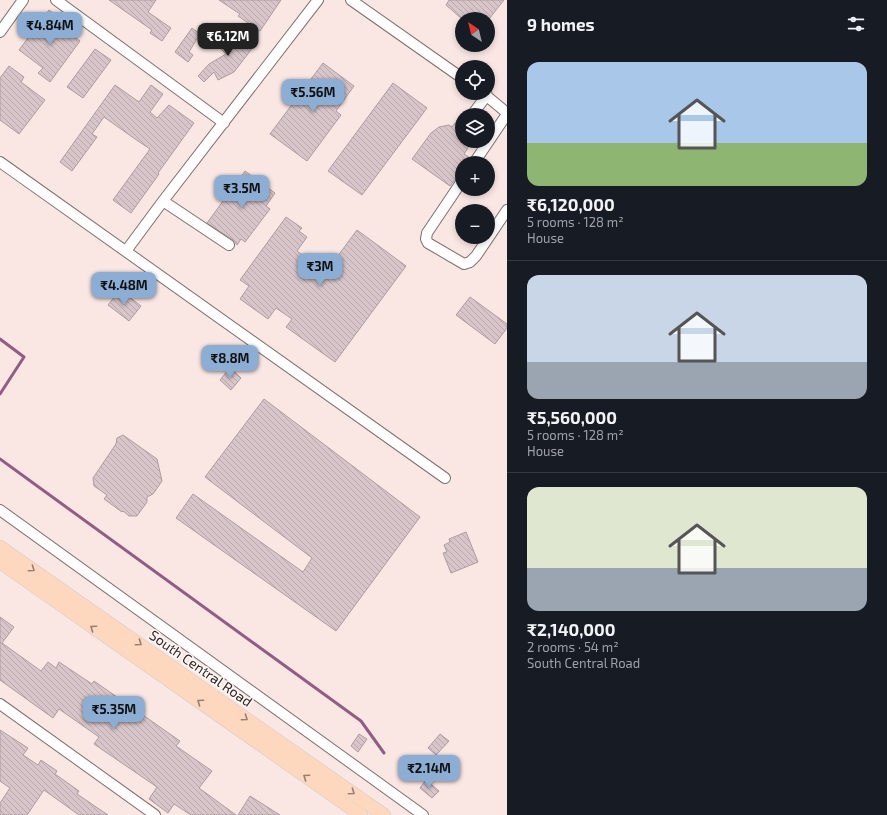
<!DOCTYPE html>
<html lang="en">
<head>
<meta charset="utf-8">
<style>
	body { margin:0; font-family:"Exo 2",sans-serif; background:#242831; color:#f1f3f6; height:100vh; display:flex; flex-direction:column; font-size:15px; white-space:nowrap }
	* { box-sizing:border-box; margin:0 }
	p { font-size:13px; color:#9ea1a6 }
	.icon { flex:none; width:22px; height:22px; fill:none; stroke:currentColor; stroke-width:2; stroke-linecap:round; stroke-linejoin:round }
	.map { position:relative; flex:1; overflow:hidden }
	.drawer { display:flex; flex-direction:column; background:#171b24; width:380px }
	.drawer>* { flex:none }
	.needle { width:26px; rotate:325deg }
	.buttons { position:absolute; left:455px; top:12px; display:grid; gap:8px }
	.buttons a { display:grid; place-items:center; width:40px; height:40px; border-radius:50%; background:#171b24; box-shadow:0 2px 6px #0003; font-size:20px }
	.price { position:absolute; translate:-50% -34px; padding:0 9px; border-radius:8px; background:#8daed4; color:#111; font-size:13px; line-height:26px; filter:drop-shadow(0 1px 2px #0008) }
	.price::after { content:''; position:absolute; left:50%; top:24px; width:12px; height:9px; margin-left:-6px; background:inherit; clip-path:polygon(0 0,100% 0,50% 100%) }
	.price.on { background:#222; color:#fff }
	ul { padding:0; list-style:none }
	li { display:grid; align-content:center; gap:8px; height:212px; padding:0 20px }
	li+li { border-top:1px solid #363941 }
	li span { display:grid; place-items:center; height:124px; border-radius:12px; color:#555 }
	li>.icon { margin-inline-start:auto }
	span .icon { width:72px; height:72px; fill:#fffc; stroke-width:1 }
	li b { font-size:17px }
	h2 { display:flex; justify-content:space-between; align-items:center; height:48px; padding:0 20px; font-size:17px }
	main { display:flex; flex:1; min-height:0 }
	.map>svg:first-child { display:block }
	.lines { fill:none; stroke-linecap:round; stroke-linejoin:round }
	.stream { stroke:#925d85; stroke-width:3 }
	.building { fill:url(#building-back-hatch); stroke:#ad9ca0 }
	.minor-casing { stroke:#7f6f6c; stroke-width:12 }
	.major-casing { stroke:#cdcbcb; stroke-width:14 }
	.minor { stroke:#fff; stroke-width:10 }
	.major { stroke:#fdd8bf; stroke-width:13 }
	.oneway { stroke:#957f72 }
	.labels { text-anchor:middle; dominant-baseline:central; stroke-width:3; stroke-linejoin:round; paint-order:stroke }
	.street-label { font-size:14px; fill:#2d2625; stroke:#fff7f6 }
</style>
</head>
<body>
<main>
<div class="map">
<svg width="507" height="815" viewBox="0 0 507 815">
	<defs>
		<pattern id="building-back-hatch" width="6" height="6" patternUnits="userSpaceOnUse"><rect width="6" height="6" fill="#d7c5c9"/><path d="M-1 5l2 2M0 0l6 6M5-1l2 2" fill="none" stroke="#b9a9ac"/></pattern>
	</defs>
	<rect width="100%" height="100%" fill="#fae7e4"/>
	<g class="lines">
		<path class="stream" d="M0,339L24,357L0,394
			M0,459L361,721L384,753"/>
	</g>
	<path class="building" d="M109,0H156L148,12L171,28L162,41L150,33L152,30Z
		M219,0H281L260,31L238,16L240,14Z
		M449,0H504L489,19H462L446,5Z
		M49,10L62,20L58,25L80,41L50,82L38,73L43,68L19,50Z
		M192,28L200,34L189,52L193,55L188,62L175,52Z
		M233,30L254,46L234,72L218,80L214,72L204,82L198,76L209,64L226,54L220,48Z
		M95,49L111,60L83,98L67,87Z
		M323,63L354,86L336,111L341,115L307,161L270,134Z
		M9,66L24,77L21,82L45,100L19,134L0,120V78Z
		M393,83L427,108L362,195L328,171Z
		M115,85L139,102L151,85L163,94L150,112L157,118L169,105L194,123L158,173L159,174L131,213L113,200L150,149L135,139L104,117L92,134L97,137L72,171L60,162Z
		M462,114V141H468V148L464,154L470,158L468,163H462V170L450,186L412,159L431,133L439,127L449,125L452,127Z
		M245,171L275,193L266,206L270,209L245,242L241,239L237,245L233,240L207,223Z
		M286,217L302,228L299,231L307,237L297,251L326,272L357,230L406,266L335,362L286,327L292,319L276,308L268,319L240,299L249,286L240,280Z
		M120,290L141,306L129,321L108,305Z
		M470,297L507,324V328L495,344L456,315Z
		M230,368L241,378L231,390L220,380Z
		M264,399L420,517L336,631L176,518L193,494L303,572L312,558L205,477Z
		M123,435L157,459L162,481L153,494L147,497V502L137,516H129L123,511L122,512L104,499L107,495L94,486L93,478L116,444L117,438Z
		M466,532L478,562L451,573L443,553L447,552L444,545L450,542L449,539Z
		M0,617L14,627L2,643L41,671L48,662L56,668L59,662L92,684L94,681L180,741L176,746L212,771L199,788L236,815H191L174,804L168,813L149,799L157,787L94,744L99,737L59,709L53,718L0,680Z
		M0,730L28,748L23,755L38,765L41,760L57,771L55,774L79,791L77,794L108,815H79L44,790L27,815H0V803L10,788L0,781Z
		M359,734L367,739L358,752L351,746Z
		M440,734L449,741L436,755L428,748Z
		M426,780L439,791L432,798L420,788Z
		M250,796L280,815H238Z"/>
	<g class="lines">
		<defs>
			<path id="minor" d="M56,0L224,123
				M351,0L462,78
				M0,32L23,0
				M483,93L507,113
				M472,115L487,95
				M0,162L445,478
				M474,163L507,114
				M462,181L427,233L426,239L428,243L464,264L470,262L476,256L507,210
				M163,201L229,245
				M126,251L163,201L318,0
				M0,510L423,815
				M0,704L155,815"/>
			<path id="major" d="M0,547L384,815
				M0,562L361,815"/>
		</defs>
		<use href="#minor" class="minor-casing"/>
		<use href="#major" class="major-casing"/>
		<use href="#minor" class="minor"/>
		<use href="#major" class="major"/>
	</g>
	<defs><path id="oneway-chevron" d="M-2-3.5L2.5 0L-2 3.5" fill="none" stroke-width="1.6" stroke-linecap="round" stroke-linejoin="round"/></defs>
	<g class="oneway">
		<use href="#oneway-chevron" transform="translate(32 569) rotate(35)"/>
		<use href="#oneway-chevron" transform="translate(93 628) rotate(-145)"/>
		<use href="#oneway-chevron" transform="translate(139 643) rotate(35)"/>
		<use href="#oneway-chevron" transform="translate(200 702) rotate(-145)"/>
		<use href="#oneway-chevron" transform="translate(245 718) rotate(35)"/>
		<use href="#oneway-chevron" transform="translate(306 777) rotate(-145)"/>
		<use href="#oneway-chevron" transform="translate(352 792) rotate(35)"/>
	</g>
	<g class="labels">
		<g class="street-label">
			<text transform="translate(201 668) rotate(35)">South Central Road</text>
		</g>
	</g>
</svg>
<div class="buttons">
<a><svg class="needle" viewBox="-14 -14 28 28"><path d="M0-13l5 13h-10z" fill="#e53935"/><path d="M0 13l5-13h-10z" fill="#9ea1a6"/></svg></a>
<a><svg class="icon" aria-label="locate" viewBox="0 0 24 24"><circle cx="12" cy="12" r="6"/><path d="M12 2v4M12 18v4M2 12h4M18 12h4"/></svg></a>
<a><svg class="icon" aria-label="layers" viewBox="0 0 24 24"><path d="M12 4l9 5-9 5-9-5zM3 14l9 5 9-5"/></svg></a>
<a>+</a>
<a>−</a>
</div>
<b class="price" style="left:50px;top:46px">₹4.84M</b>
<b class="price on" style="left:228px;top:57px">₹6.12M</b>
<b class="price" style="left:313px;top:113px">₹5.56M</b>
<b class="price" style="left:242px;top:209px">₹3.5M</b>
<b class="price" style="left:320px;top:287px">₹3M</b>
<b class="price" style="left:124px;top:306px">₹4.48M</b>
<b class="price" style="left:230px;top:379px">₹8.8M</b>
<b class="price" style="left:114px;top:730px">₹5.35M</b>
<b class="price" style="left:429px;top:789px">₹2.14M</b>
</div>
<section class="drawer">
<h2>9 homes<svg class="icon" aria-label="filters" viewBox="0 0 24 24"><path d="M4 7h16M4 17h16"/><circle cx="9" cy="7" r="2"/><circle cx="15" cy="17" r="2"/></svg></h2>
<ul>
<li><span style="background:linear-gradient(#a9c7e8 65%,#8fb573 0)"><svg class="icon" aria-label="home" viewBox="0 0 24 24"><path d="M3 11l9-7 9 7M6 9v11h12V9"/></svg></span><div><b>₹6,120,000</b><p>5 rooms · 128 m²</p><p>House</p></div></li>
<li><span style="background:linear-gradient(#c9d6e8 70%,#9aa5b1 0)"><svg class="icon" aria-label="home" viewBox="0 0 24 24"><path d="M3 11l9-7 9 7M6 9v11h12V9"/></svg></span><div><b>₹5,560,000</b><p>5 rooms · 128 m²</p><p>House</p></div></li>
<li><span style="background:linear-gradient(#dfe7d0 65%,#9aa5b1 0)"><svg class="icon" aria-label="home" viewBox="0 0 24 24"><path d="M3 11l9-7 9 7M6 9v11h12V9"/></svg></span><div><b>₹2,140,000</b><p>2 rooms · 54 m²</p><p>South Central Road</p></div></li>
</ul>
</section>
</main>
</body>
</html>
